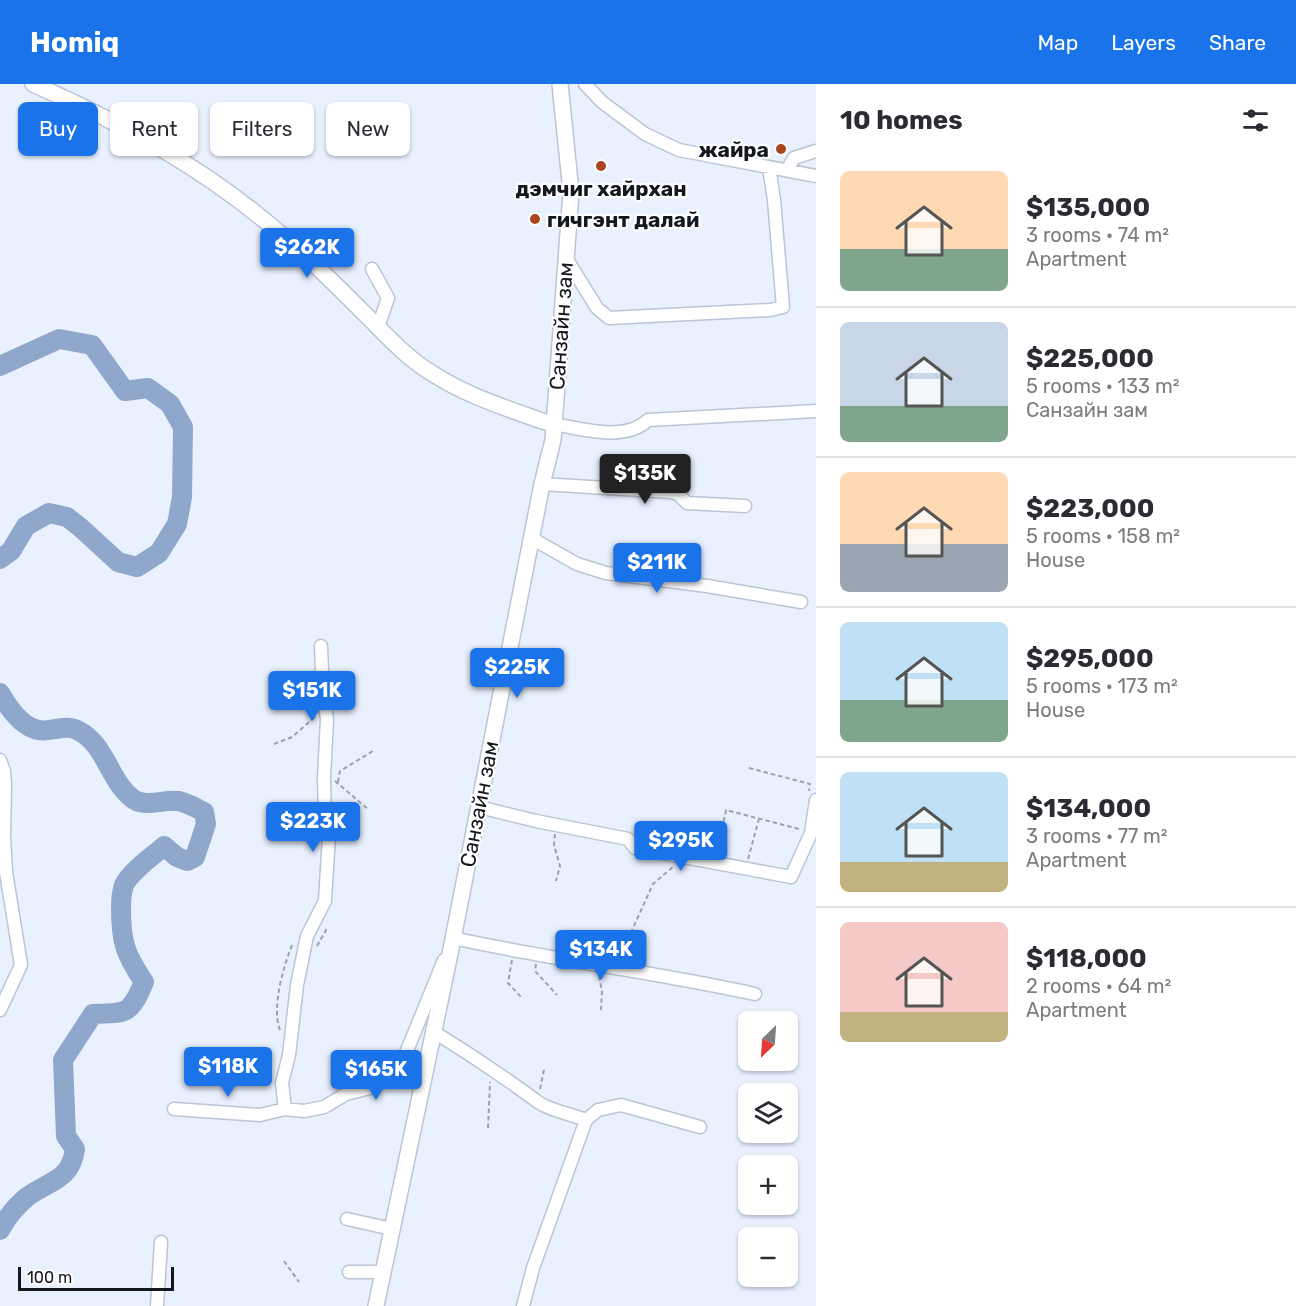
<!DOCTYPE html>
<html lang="en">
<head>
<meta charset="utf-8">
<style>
	body { margin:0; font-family:Rubik,sans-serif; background:#f2f2f3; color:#2b2b33; height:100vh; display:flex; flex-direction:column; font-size:22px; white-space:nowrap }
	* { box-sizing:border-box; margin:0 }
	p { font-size:20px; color:#7c7c81 }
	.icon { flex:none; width:33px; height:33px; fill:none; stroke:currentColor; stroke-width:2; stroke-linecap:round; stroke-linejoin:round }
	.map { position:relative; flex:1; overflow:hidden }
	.drawer { display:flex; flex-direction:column; background:#fff; width:480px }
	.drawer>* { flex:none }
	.guide { position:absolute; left:18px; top:18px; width:570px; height:54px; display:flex; gap:12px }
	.needle { width:39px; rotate:205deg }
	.controls { position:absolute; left:738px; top:927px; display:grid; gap:12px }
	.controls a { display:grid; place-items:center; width:60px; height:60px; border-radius:9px; background:#fff; box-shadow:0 2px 4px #0004; font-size:30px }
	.scale { position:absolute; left:18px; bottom:15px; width:156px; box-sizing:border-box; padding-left:6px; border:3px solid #14171d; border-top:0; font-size:16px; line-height:21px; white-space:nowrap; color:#14171d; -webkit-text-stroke:4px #fefefe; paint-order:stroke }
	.price { position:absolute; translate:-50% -51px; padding:0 14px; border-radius:6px; background:#1a73e8; color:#fff; font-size:20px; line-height:39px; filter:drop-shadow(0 2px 3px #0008) }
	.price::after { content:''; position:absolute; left:50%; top:36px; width:18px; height:14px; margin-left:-9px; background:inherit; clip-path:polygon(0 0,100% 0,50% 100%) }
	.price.active { background:#222; color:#fff }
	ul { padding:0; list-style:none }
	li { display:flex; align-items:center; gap:18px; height:150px; padding:0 24px }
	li+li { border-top:2px solid #e1e1e2 }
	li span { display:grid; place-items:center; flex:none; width:168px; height:120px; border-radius:9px; color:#555 }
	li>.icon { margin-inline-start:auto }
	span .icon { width:72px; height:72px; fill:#fffc; stroke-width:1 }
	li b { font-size:26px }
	h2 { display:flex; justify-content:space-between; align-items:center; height:72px; padding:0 24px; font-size:26px }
	.pill { padding:0 21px; border-radius:9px; background:#fff; box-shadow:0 2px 4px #0004; font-size:21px; line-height:54px }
	.pill.active { background:#1a73e8; color:#fff }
	header { display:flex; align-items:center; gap:36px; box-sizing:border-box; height:84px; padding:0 30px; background:#1a73e8; color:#fff }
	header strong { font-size:28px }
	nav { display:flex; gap:33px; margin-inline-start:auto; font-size:21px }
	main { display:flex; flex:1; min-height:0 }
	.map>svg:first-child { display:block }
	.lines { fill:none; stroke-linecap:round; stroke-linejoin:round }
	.river { stroke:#90a7cc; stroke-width:20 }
	.minor-casing { stroke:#bac5d5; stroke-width:15 }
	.major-casing { stroke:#bac5d5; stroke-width:18 }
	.path { stroke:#9ca2ad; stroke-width:2; stroke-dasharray:4.5 3; stroke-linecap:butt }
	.minor { stroke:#fff; stroke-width:12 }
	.major { stroke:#fff; stroke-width:15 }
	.poi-dot { fill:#ab4520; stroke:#fefefe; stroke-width:2 }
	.labels { text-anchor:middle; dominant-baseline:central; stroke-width:4.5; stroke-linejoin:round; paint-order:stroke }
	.poi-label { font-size:21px; font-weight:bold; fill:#14171d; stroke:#fefefe; text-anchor:end }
	.street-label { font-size:21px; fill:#14171d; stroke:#fefefe }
</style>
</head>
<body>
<header>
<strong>Homiq</strong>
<nav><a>Map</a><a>Layers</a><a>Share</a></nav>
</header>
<main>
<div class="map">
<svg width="816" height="1222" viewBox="0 0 816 1222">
	<rect width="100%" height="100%" fill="#e9f1ff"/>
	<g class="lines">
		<path class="river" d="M0,282L59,255L92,261L125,307L148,304L170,320L183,343L182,413L177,440L159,469L137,483L118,478L81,444L67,433L49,429L26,442L11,467L0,475
			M0,609C9,625 26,650 48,646C60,645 68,641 79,647C106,661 109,697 133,715C146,724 164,715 178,717C186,718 196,724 204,728L206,740L195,773L187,777L177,773L164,762C152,773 132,786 124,801C122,807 121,818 121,824C121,858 125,870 144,898C130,931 127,929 93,930L63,976L66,1052L75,1065C71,1097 48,1097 27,1113C15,1123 7,1133 0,1146"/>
		<defs>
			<path id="minor" d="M585,0L602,18L645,50L679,66L816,92
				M787,86L794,74L816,67
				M566,174L597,224L609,234L770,226L783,223L774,116L769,83
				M372,185L388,214L378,243
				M554,340C582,345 625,358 648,336L816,327
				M542,400L671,408L678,410L687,419L745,422
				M531,454L577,480L606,489L707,502L801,518
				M0,676L4,687L5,701L4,752L6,788L21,881L0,926
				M479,723L536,737L628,755L635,764L791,793L811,749L816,716
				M453,854C553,876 655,888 755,910
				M434,948C470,970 504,993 538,1018C549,1026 573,1031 586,1036
				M174,1025L260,1031L285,1025L304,1027L324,1023L346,1010L370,1004L388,992L397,983L406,969L444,876
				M285,1025L282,999L289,971L297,901L307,852L325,817L329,752L325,737L324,694L327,635L323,611L321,562
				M347,1135L392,1145
				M349,1188H383
				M157,1222L161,1158
				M523,1222L533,1184L586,1036L598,1026L621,1021L700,1043"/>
			<path id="major" d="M33,0C118,37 199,81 270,141C305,170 337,202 369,234C388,253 407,274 430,288C465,311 503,323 542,337L554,340
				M376,1222L451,865L542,400L553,356L571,108L560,0"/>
		</defs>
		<use href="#minor" class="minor-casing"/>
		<use href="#major" class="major-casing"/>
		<path class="path" d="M274,660L292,653L315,633
			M749,684L810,700L809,707
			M335,697L369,726
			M338,698L340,687L373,667
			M555,750L554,761L560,782L556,797
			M718,767L726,726L799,745
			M748,775L759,735
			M317,862L326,846L323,844
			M615,874L623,866L653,800L674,782
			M512,876L508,899L521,913
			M536,880L535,887L557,911
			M599,892L602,908L601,926
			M280,946C271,924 284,880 293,859
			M540,1005L544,986
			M488,1044L490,998
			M284,1177L299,1198"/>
		<use href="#minor" class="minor"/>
		<use href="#major" class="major"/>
	</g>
	<g class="poi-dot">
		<circle cx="781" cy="65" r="6"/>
		<circle cx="601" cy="82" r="6"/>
		<circle cx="535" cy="135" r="6"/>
	</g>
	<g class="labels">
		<g class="poi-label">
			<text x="769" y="65">жайра</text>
			<text x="601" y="104" text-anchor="middle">дэмчиг хайрхан</text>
			<text x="547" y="135" text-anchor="start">гичгэнт далай</text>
		</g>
		<g class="street-label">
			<text transform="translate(561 242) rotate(-86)">Санзайн зам</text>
			<text transform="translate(479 720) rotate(-79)">Санзайн зам</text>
		</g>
	</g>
</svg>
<div class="controls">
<a><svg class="needle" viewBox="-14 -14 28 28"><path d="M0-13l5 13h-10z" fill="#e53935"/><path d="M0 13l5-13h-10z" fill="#7c7c81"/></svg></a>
<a><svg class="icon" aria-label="layers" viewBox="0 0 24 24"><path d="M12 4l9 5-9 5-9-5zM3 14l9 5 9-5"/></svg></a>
<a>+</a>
<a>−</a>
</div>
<div class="scale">100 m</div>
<b class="price" style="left:307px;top:195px">$262K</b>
<b class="price active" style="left:645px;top:421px">$135K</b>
<b class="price" style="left:657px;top:510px">$211K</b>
<b class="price" style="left:517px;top:615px">$225K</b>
<b class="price" style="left:312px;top:638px">$151K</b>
<b class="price" style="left:313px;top:769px">$223K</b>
<b class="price" style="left:681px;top:788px">$295K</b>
<b class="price" style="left:601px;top:897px">$134K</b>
<b class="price" style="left:228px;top:1014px">$118K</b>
<b class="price" style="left:376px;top:1017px">$165K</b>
<div class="guide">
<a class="pill active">Buy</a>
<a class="pill">Rent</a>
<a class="pill">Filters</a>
<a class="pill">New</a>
</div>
</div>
<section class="drawer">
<h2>10 homes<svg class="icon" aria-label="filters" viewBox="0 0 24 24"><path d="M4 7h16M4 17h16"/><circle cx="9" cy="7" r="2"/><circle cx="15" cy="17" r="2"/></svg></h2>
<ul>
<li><span style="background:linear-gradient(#ffd9b3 65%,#7fa58c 0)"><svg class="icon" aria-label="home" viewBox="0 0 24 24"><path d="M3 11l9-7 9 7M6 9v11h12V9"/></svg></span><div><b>$135,000</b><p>3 rooms · 74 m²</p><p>Apartment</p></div></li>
<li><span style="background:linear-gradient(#c9d6e8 70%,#7fa58c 0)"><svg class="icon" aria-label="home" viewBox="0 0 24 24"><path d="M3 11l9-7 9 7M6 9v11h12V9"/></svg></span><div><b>$225,000</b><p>5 rooms · 133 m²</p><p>Санзайн зам</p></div></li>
<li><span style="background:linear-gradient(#ffd9b3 60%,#9aa5b1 0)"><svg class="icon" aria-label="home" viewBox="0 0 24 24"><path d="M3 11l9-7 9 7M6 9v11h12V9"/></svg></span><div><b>$223,000</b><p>5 rooms · 158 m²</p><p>House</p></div></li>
<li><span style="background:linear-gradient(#bfe0f5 65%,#7fa58c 0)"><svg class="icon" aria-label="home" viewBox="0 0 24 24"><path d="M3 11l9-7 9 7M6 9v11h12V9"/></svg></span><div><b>$295,000</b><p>5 rooms · 173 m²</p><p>House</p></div></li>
<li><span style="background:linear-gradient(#bfe0f5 75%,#c2b280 0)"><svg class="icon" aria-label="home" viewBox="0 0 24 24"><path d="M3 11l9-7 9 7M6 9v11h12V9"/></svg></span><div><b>$134,000</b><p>3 rooms · 77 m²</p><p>Apartment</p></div></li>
<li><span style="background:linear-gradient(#f6c9c9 75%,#c2b280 0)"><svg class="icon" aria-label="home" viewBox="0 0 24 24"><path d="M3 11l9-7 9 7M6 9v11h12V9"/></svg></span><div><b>$118,000</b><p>2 rooms · 64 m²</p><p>Apartment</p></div></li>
</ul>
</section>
</main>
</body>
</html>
